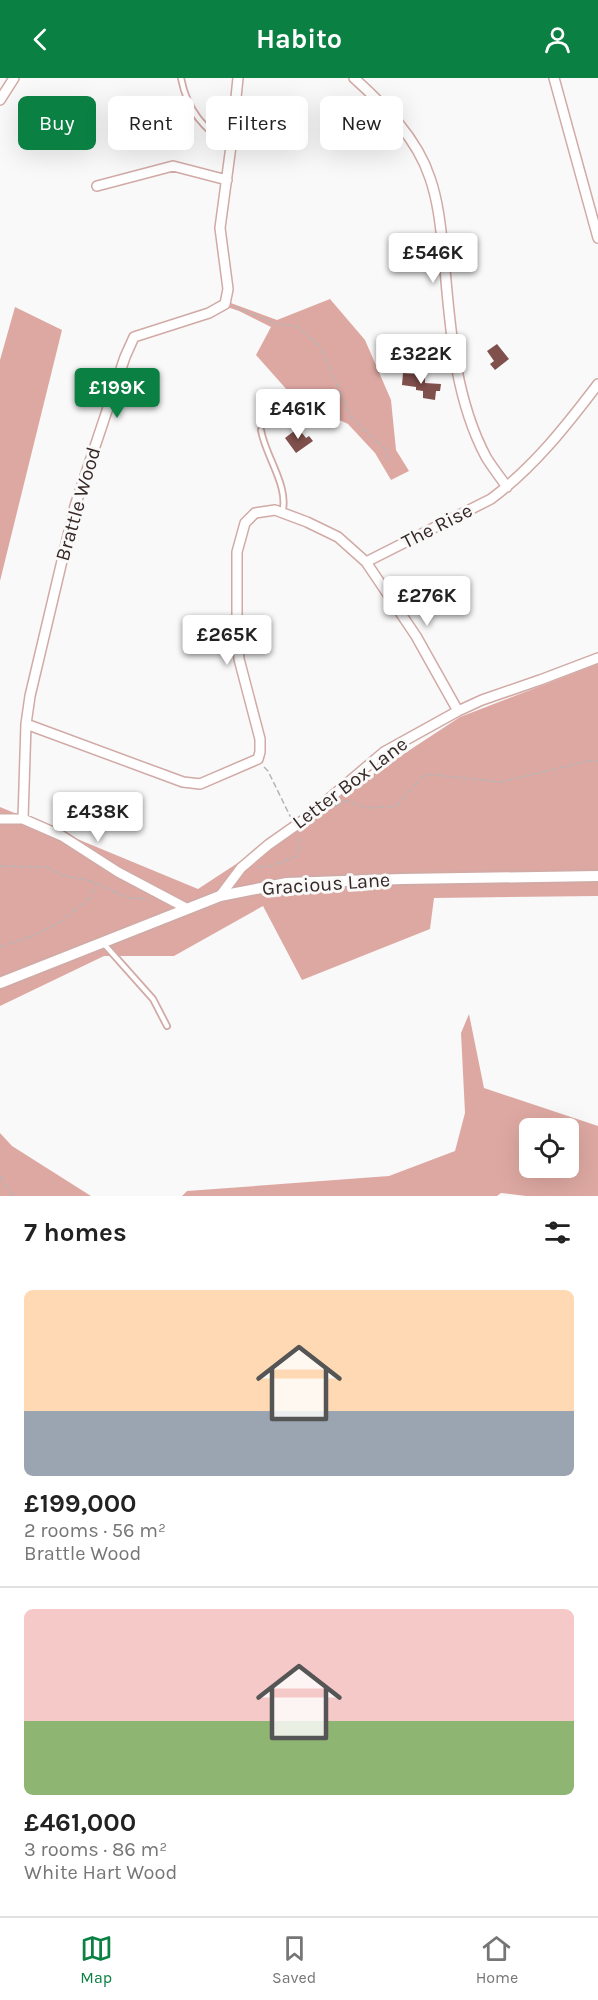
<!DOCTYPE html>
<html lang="en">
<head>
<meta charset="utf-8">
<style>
	body { margin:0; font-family:Karla,sans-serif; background:#f2f2f2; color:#222; height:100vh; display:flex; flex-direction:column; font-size:22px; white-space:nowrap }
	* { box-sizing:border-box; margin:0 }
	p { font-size:20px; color:#767676 }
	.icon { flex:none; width:33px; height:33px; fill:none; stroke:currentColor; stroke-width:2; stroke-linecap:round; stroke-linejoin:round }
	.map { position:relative; height:1118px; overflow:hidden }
	.side { display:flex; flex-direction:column; background:#fff; flex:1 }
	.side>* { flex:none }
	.guide { position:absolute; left:18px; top:18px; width:562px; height:54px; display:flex; gap:12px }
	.buttons { position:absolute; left:519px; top:1040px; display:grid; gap:12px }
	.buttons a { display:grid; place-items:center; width:60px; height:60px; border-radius:9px; background:#fff; box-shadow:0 6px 24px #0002; font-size:30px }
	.price { position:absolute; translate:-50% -51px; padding:0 14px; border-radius:6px; background:#fff; color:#222; font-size:20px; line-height:39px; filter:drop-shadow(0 2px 3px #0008) }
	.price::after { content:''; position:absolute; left:50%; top:36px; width:18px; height:14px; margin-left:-9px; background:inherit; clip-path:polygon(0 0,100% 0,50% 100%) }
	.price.on { background:#0b8043; color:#fff }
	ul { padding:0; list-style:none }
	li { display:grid; align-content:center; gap:12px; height:318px; padding:0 24px }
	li+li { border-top:2px solid #e0e0e0 }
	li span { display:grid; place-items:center; height:186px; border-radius:9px; color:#555 }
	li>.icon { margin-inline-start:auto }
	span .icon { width:108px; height:108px; fill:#fffc; stroke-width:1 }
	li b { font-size:26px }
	h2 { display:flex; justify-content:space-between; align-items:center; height:72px; padding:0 24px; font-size:26px }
	.chip { padding:0 21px; border-radius:9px; background:#fff; box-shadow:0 6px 24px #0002; font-size:21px; line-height:54px }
	.chip.on { background:#0b8043; color:#fff }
	header { display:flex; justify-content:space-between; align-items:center; height:78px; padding:0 24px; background:#0b8043; color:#fff; font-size:27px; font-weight:700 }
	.tabs { display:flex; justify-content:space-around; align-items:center; height:84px; border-top:2px solid #e0e0e0; background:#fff; font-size:16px; color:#767676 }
	.tabs a { display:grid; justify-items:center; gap:3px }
	.tabs .on { color:#0b8043 }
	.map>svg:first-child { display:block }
	.forest { fill:#dea8a2; fill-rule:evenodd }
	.building { fill:#80504c }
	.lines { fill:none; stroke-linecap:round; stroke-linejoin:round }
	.service-casing { stroke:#d1aaa6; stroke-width:8 }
	.minor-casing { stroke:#d1aaa6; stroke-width:12 }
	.tertiary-casing { stroke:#d1aaa6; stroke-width:14 }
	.path { stroke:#b9b4b3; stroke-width:1.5; stroke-dasharray:6 3; stroke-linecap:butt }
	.service { stroke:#fff; stroke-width:4.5 }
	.minor { stroke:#fff; stroke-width:9 }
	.tertiary { stroke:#fff; stroke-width:10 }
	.labels { text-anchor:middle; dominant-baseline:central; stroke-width:6; stroke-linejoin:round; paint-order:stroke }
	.street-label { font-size:20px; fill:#372826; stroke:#f9f9f9 }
</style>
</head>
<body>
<header><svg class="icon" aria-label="back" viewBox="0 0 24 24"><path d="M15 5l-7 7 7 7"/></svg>Habito<svg class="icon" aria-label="person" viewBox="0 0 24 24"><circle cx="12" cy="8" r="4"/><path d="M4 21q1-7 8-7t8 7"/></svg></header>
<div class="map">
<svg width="598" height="1118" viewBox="0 0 598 1118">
	<rect width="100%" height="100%" fill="#f9f9f9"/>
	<path class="forest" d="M330,221L365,262L391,322L396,372L409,393L391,402L375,375L348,346L296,322L256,277L271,249L239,233L227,229L228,224L277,242Z
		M15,229L62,252L0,503V282Z
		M598,586V818L434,820L430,851L302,902L263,828L174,878H104L0,928V729L198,811L460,639Z
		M469,936L484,1010L598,1048V1118H526L501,1115L497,1118H182L187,1113L389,1098L455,1073L465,1035L461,955ZM530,1050H568V1089H530Z
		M0,1055L12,1068L91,1118H0Z"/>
	<path class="building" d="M497,266L509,281L495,292L490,286L494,283L487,273Z
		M403,295L425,297V305L441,306L440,313H436L435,322L423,320V313L416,312V309L402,307Z
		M298,350L306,360L309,358L313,363L296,375L285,360Z"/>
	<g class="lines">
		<defs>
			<path id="service" d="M181,0C187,32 204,52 231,68
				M261,352C265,378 290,409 282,435
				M104,866L153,921L167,948"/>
			<path id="minor" d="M354,0C384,27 417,60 430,100C439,126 441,153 444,180C450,247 454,319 486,379C492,389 500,399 507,409
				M554,0L598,160
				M0,22L14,0
				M97,108L173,88L227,102
				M366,484L491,421C534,389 566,348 598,306
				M26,646L183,704L200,706L258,681L260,674V661L239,581L237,560V474L245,445L255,435L275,432L307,444L338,459L366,484L416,558L458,633
				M0,741H23L62,758L118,794L186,830
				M23,741L26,646L30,618L75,428L125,279L134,259L209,235L225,226L228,211L220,150L231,68L238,0
				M220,818L241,790L268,767L305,741L384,674L458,633L482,622L540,602L598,580"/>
			<path id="tertiary" d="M0,905L220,818L287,805L402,801L598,798"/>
		</defs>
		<use href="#service" class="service-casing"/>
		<use href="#minor" class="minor-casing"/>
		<use href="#tertiary" class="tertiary-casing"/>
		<path class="path" d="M235,229L276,246L296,248L319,267L351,339L386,372L388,384
			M264,689L268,693L291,740
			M335,728L347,723L367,730L396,728L425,696L501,704L589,683H598
			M0,788L47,789L62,797L90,803L129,820L149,821
			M258,789L272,788L297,778L300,767L298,759
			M0,869L33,858L60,844L90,820L95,806
			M0,1098L13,1118"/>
		<use href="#service" class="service"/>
		<use href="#minor" class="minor"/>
		<use href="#tertiary" class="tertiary"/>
	</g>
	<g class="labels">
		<g class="street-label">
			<text transform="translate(78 426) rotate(-74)">Brattle Wood</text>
			<text transform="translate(437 448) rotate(-27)">The Rise</text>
			<text transform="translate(350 705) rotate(-37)">Letter Box Lane</text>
			<text transform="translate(326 806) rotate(-4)">Gracious Lane</text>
		</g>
	</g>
</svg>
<div class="buttons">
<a><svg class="icon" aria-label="locate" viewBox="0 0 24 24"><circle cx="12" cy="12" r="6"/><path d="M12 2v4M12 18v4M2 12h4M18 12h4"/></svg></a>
</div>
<b class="price" style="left:433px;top:206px">£546K</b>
<b class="price" style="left:421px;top:307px">£322K</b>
<b class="price on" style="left:117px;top:341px">£199K</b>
<b class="price" style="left:298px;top:362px">£461K</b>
<b class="price" style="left:427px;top:549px">£276K</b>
<b class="price" style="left:227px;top:588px">£265K</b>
<b class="price" style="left:98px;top:765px">£438K</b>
<div class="guide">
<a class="chip on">Buy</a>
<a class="chip">Rent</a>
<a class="chip">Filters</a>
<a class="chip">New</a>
</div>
</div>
<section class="side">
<h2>7 homes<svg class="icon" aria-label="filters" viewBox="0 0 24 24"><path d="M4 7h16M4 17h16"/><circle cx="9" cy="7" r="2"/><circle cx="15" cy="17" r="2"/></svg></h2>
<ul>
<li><span style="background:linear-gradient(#ffd9b3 65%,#9aa5b1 0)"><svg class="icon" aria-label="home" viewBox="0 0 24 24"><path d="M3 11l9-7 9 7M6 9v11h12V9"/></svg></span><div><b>£199,000</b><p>2 rooms · 56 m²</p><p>Brattle Wood</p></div></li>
<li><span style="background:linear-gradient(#f6c9c9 60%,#8fb573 0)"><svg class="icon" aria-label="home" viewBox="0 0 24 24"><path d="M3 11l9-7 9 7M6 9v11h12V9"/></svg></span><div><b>£461,000</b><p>3 rooms · 86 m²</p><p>White Hart Wood</p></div></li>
</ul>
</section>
<nav class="tabs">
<a class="on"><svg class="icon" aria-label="map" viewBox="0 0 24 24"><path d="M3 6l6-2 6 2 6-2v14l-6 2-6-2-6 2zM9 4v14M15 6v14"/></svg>Map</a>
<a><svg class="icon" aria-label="saved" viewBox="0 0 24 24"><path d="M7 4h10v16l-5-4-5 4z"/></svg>Saved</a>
<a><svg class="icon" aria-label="home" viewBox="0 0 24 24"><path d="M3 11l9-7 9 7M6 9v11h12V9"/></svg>Home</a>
</nav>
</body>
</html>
